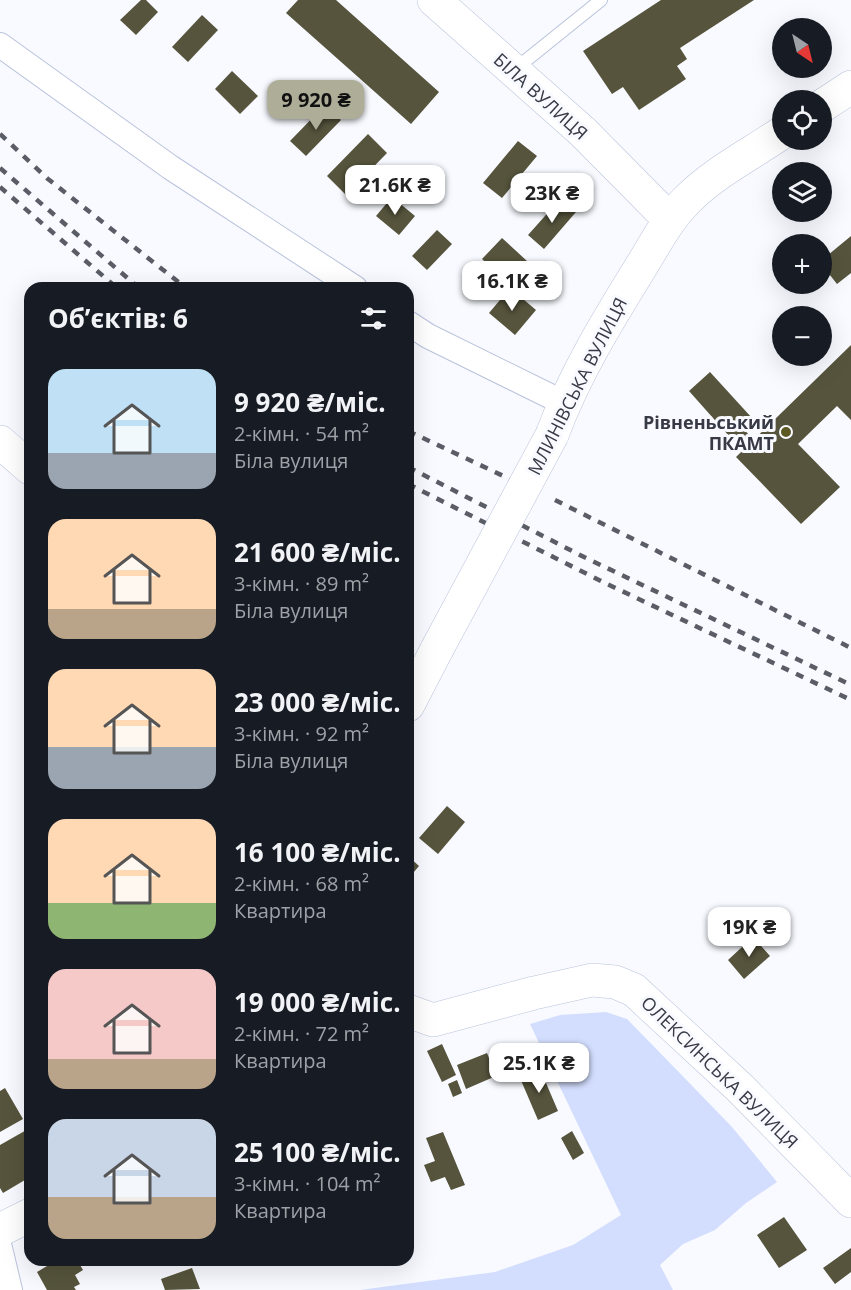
<!DOCTYPE html>
<html lang="uk">
<head>
<meta charset="utf-8">
<style>
	body { margin:0; font-family:"Open Sans",sans-serif; background:#242831; color:#f1f3f6; height:100vh; display:flex; flex-direction:column; font-size:22px; white-space:nowrap }
	* { box-sizing:border-box; margin:0 }
	p { font-size:20px; color:#9ea1a6 }
	.icon { flex:none; width:33px; height:33px; fill:none; stroke:currentColor; stroke-width:2; stroke-linecap:round; stroke-linejoin:round }
	.map { position:relative; flex:1; overflow:hidden }
	.side { position:absolute; left:24px; top:282px; width:390px; height:984px; display:flex; flex-direction:column; background:#171b24; border-radius:18px; box-shadow:0 6px 24px #0002 }
	.side>* { flex:none }
	.needle { width:39px; rotate:145deg }
	.controls { position:absolute; left:772px; top:18px; display:grid; gap:12px }
	.controls a { display:grid; place-items:center; width:60px; height:60px; border-radius:50%; background:#171b24; box-shadow:0 6px 24px #0002; font-size:30px }
	.price { position:absolute; translate:-50% -51px; padding:0 14px; border-radius:12px; background:#fff; color:#222; font-size:20px; line-height:39px; filter:drop-shadow(0 2px 3px #0008) }
	.price::after { content:''; position:absolute; left:50%; top:36px; width:18px; height:14px; margin-left:-9px; background:inherit; clip-path:polygon(0 0,100% 0,50% 100%) }
	.price.selected { background:#aeae98; color:#111 }
	ul { padding:0; list-style:none }
	li { display:flex; align-items:center; gap:18px; height:150px; padding:0 24px }
	li span { display:grid; place-items:center; flex:none; width:168px; height:120px; border-radius:18px; color:#555 }
	li>.icon { margin-inline-start:auto }
	span .icon { width:72px; height:72px; fill:#fffc; stroke-width:1 }
	li b { font-size:26px }
	h2 { display:flex; justify-content:space-between; align-items:center; height:72px; padding:0 24px; font-size:26px }
	.map>svg:first-child { display:block }
	.green { fill:#d3defe }
	.building { fill:#56543c }
	.lines { fill:none; stroke-linecap:round; stroke-linejoin:round }
	.lane-casing { stroke:#bac3dc; stroke-width:14 }
	.street-casing { stroke:#bac3dc; stroke-width:26 }
	.secondary-casing { stroke:#bac3dc; stroke-width:34 }
	.lane { stroke:#fff; stroke-width:12 }
	.street { stroke:#fff; stroke-width:24 }
	.secondary { stroke:#fff; stroke-width:33 }
	.rail { stroke:#5a5d66; stroke-width:4.5; stroke-dasharray:8 8; stroke-linecap:butt }
	.secondary-bridge-casing { stroke:#bac3dc; stroke-width:34; stroke-linecap:butt }
	.secondary-bridge { stroke:#fff; stroke-width:33 }
	.poi-dot { fill:#5c5925; stroke:#f8faff; stroke-width:2 }
	.labels { text-anchor:middle; dominant-baseline:central; stroke-width:6; stroke-linejoin:round; paint-order:stroke }
	.street-label { font-size:18px; fill:#373a45; stroke:#f8faff }
	.poi-label { font-size:18px; font-weight:bold; fill:#373a45; stroke:#f8faff; text-anchor:end }
</style>
</head>
<body>
<div class="map">
<svg width="851" height="1290" viewBox="0 0 851 1290">
	<rect width="100%" height="100%" fill="#f8faff"/>
	<path class="green" d="M606,1012L627,1019L670,1063L732,1127L777,1182L746,1203L715,1230L683,1244L660,1265L673,1290H360L495,1272L573,1245L621,1215L530,1024L560,1015Z"/>
	<path class="building" d="M141,0H146L158,12L136,35L120,20Z
		M298,0H336L439,92L411,124L286,13Z
		M661,0H754L680,48L687,59L677,66L686,79L639,110L623,87L612,94L583,51Z
		M202,15L218,30L188,62L172,47Z
		M232,71L258,96L240,114L215,89Z
		M325,105L341,120L306,156L290,141Z
		M368,134L387,153L346,195L327,176Z
		M518,141L537,156L502,198L483,183Z
		M392,197L415,216L399,235L376,216Z
		M561,198L576,212L544,249L528,235Z
		M437,230L452,244L427,270L412,256Z
		M851,236V273L837,284L822,265V260Z
		M502,238L527,261L507,282L482,259Z
		M510,288L536,310L515,335L489,313Z
		M851,345V420L837,406L798,444L840,487L801,524L736,457Z
		M710,372L752,418L742,427L749,435L737,445L689,391Z
		M447,806L465,822L438,854L419,838Z
		M408,856L419,866L408,879Z
		M753,937L770,956L744,979L728,960Z
		M442,1044L456,1075L442,1082L427,1051Z
		M487,1053L496,1076L466,1089L457,1065Z
		M540,1069L558,1111L538,1120L520,1078Z
		M457,1080L462,1093L453,1097L448,1084Z
		M5,1088L23,1119L0,1132V1091Z
		M30,1128V1177L3,1193L0,1188V1145Z
		M572,1131L584,1153L573,1160L561,1138Z
		M443,1132L465,1185L451,1190L445,1177L431,1182L424,1165L435,1161L426,1138Z
		M784,1217L807,1250L779,1268L757,1235Z
		M851,1248V1272L835,1284L823,1268Z
		M57,1260H77L83,1270L75,1275L80,1284L74,1287L76,1290H47L37,1272Z
		M192,1268L200,1289L165,1290L161,1279Z"/>
	<g class="lines">
		<defs>
			<path id="lane" d="M514,70L601,0"/>
			<path id="street" d="M0,45L170,167L355,288
				M408,323L428,336L564,403
				M0,1248L10,1290"/>
			<path id="secondary" d="M434,0L583,132L670,220
				M822,106L851,87
				M552,435C574,375 608,320 642,265C655,244 668,219 686,201C713,173 751,154 783,132
				M0,442L30,468
				M408,705L437,649
				M408,1011L433,1020L534,993L592,980L615,982L634,990L740,1088L851,1201
				M0,1230L30,1215"/>
		</defs>
		<use href="#lane" class="lane-casing"/>
		<use href="#street" class="street-casing"/>
		<use href="#secondary" class="secondary-casing"/>
		<use href="#lane" class="lane"/>
		<use href="#street" class="street"/>
		<use href="#secondary" class="secondary"/>
		<path class="rail" d="M0,134L48,179L186,288
			M0,168L139,288
			M0,187L117,288
			M408,431L514,481
			M408,467L584,557L851,685
			M408,484L603,582L851,700
			M555,500L851,648"/>
		<defs>
			<path id="secondary-bridge" d="M437,649L552,435"/>
		</defs>
		<use href="#secondary-bridge" class="secondary-bridge-casing"/>
		<use href="#secondary-bridge" class="secondary-bridge"/>
	</g>
	<circle class="poi-dot" cx="786" cy="432" r="6"/>
	<g class="labels">
		<g class="street-label">
			<text transform="translate(541 96) rotate(42)">БІЛА ВУЛИЦЯ</text>
			<text transform="translate(577 386) rotate(-63)">МЛИНІВСЬКА ВУЛИЦЯ</text>
			<text transform="translate(720 1072) rotate(44)">ОЛЕКСИНСЬКА ВУЛИЦЯ</text>
		</g>
		<g class="poi-label">
			<text x="774" y="422">Рівненьський<tspan x="774" dy="21">ПКАМТ</tspan></text>
		</g>
	</g>
</svg>
<div class="controls">
<a><svg class="needle" viewBox="-14 -14 28 28"><path d="M0-13l5 13h-10z" fill="#e53935"/><path d="M0 13l5-13h-10z" fill="#9ea1a6"/></svg></a>
<a><svg class="icon" aria-label="locate" viewBox="0 0 24 24"><circle cx="12" cy="12" r="6"/><path d="M12 2v4M12 18v4M2 12h4M18 12h4"/></svg></a>
<a><svg class="icon" aria-label="layers" viewBox="0 0 24 24"><path d="M12 4l9 5-9 5-9-5zM3 14l9 5 9-5"/></svg></a>
<a>+</a>
<a>−</a>
</div>
<b class="price selected" style="left:316px;top:131px">9 920 ₴</b>
<b class="price" style="left:395px;top:216px">21.6K ₴</b>
<b class="price" style="left:552px;top:224px">23K ₴</b>
<b class="price" style="left:512px;top:312px">16.1K ₴</b>
<b class="price" style="left:749px;top:958px">19K ₴</b>
<b class="price" style="left:539px;top:1094px">25.1K ₴</b>
<section class="side">
<h2>Об’єктів: 6<svg class="icon" aria-label="filters" viewBox="0 0 24 24"><path d="M4 7h16M4 17h16"/><circle cx="9" cy="7" r="2"/><circle cx="15" cy="17" r="2"/></svg></h2>
<ul>
<li><span style="background:linear-gradient(#bfe0f5 70%,#9aa5b1 0)"><svg class="icon" aria-label="home" viewBox="0 0 24 24"><path d="M3 11l9-7 9 7M6 9v11h12V9"/></svg></span><div><b>9 920 ₴/міс.</b><p>2-кімн. · 54 m²</p><p>Біла вулиця</p></div></li>
<li><span style="background:linear-gradient(#ffd9b3 75%,#b9a48a 0)"><svg class="icon" aria-label="home" viewBox="0 0 24 24"><path d="M3 11l9-7 9 7M6 9v11h12V9"/></svg></span><div><b>21 600 ₴/міс.</b><p>3-кімн. · 89 m²</p><p>Біла вулиця</p></div></li>
<li><span style="background:linear-gradient(#ffd9b3 65%,#9aa5b1 0)"><svg class="icon" aria-label="home" viewBox="0 0 24 24"><path d="M3 11l9-7 9 7M6 9v11h12V9"/></svg></span><div><b>23 000 ₴/міс.</b><p>3-кімн. · 92 m²</p><p>Біла вулиця</p></div></li>
<li><span style="background:linear-gradient(#ffd9b3 70%,#8fb573 0)"><svg class="icon" aria-label="home" viewBox="0 0 24 24"><path d="M3 11l9-7 9 7M6 9v11h12V9"/></svg></span><div><b>16 100 ₴/міс.</b><p>2-кімн. · 68 m²</p><p>Квартира</p></div></li>
<li><span style="background:linear-gradient(#f6c9c9 75%,#b9a48a 0)"><svg class="icon" aria-label="home" viewBox="0 0 24 24"><path d="M3 11l9-7 9 7M6 9v11h12V9"/></svg></span><div><b>19 000 ₴/міс.</b><p>2-кімн. · 72 m²</p><p>Квартира</p></div></li>
<li><span style="background:linear-gradient(#c9d6e8 65%,#b9a48a 0)"><svg class="icon" aria-label="home" viewBox="0 0 24 24"><path d="M3 11l9-7 9 7M6 9v11h12V9"/></svg></span><div><b>25 100 ₴/міс.</b><p>3-кімн. · 104 m²</p><p>Квартира</p></div></li>
</ul>
</section>
</div>
</body>
</html>
